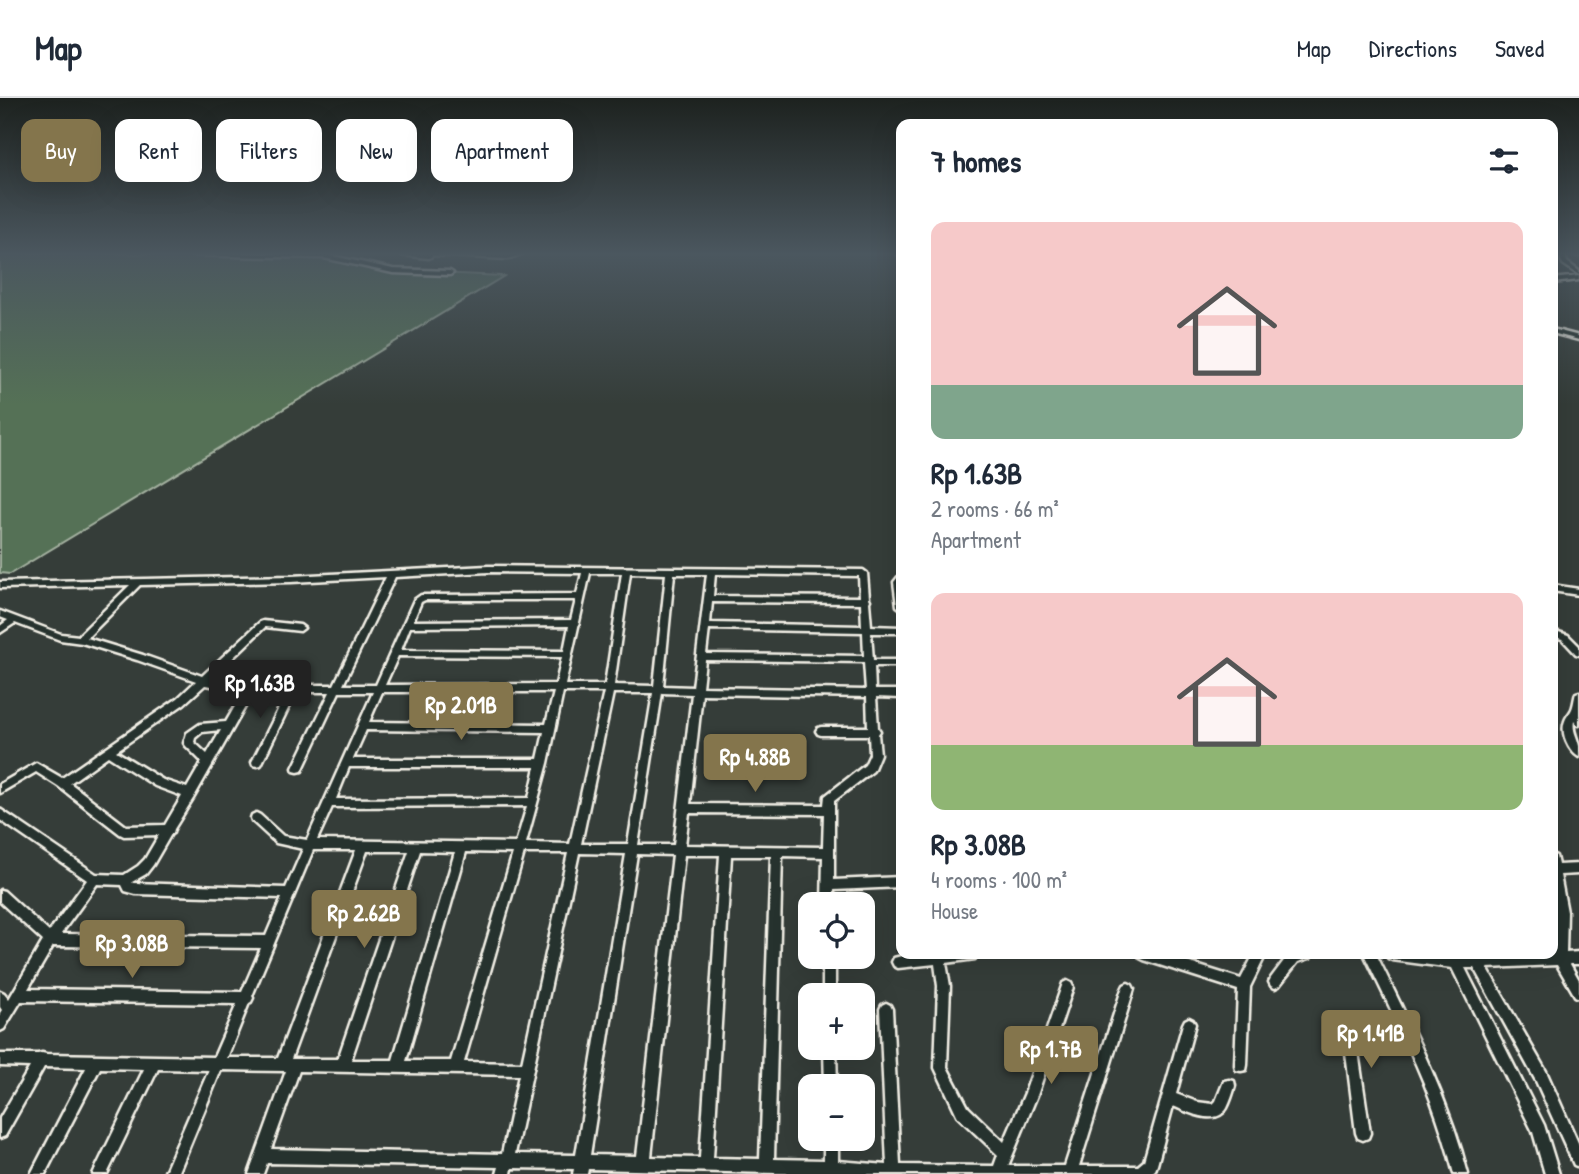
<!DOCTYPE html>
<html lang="en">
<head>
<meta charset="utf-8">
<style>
	body { margin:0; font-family:"Patrick Hand",sans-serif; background:#f6f6f7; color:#1f2937; height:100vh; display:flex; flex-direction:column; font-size:26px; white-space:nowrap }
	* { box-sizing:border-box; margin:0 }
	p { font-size:23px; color:#747a83 }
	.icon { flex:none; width:38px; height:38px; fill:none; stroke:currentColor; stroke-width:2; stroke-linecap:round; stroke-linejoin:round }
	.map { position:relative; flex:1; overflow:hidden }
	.side { position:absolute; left:896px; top:21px; width:662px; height:840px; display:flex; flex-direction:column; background:#fff; border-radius:14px; box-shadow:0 7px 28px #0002 }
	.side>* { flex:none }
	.guide { position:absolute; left:21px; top:21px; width:665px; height:63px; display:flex; gap:14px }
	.fabs { position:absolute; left:798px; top:794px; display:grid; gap:14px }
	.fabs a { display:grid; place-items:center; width:77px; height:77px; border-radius:14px; background:#fff; box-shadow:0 7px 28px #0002; font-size:35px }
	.price { position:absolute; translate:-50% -60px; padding:0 16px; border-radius:7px; background:#84754c; color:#fff; font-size:23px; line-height:46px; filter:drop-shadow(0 2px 4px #0008) }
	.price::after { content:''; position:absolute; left:50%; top:42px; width:21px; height:16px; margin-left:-10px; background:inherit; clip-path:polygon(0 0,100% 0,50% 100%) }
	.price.selected { background:#222; color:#fff }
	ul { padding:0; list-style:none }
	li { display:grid; align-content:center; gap:14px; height:371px; padding:0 35px }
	li span { display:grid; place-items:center; height:217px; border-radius:14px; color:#555 }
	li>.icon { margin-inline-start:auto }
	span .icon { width:126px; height:126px; fill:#fffc; stroke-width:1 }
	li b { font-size:30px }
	h2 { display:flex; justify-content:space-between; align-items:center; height:84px; padding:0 35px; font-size:30px }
	.pill { padding:0 24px; border-radius:14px; background:#fff; box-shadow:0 7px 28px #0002; font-size:24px; line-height:63px }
	.pill.selected { background:#84754c; color:#fff }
	header { display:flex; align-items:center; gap:42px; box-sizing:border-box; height:98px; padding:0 35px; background:#fff; border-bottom:2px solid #e0e1e3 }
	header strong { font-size:33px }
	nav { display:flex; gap:38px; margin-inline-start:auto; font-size:24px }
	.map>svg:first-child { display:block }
	.green { fill:#557157; stroke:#a4b1a0; stroke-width:2 }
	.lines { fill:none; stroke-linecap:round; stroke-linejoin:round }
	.minor-casing { stroke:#f4f1e8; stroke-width:5 }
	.minor { fill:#26332d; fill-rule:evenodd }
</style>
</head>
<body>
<header>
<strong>Map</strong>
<nav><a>Map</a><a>Directions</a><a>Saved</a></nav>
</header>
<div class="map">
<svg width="1579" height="1076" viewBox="0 0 1579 1076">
	<rect width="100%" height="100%" fill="#353d39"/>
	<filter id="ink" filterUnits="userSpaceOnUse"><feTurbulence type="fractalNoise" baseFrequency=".0143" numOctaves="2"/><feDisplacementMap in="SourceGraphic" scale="14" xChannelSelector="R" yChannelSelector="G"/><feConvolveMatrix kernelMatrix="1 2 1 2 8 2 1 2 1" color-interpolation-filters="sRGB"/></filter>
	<g filter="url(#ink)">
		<path class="green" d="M0,155L331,157L395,173L504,178L10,476L0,475Z"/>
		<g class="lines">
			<defs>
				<path id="minor" d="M187,155L324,156L393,171L450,173L453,175L450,177L393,175L324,160L190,157Z
					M399,155H456L508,157L516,155H524L508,161L431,157L432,158L429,160L402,157Z
					M896,155H901V156H897Z
					M1558,155H1564L1567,164L1579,173V177L1563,166Z
					M1569,155H1579V158L1570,156Z
					M1579,178V182L1552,185V181Z
					M1552,231L1579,238V242L1552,235Z
					M488,468L863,472L867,475L869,500L870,502L869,504L871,528L901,529V535H871L873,562H901V568H874L875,592H901V600L876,599L878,630L880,633L878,636L880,656L873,673L834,703V782L901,779V789L834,792V807H822L823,759L782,758L774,1061L824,1062V1041H838V1063L887,1067L880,911L882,907L886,905L890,907L892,911L900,1067L994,1068L998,1057L958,1019L935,970L938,888L935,866L898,870L894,868L892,864L894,860C919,852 950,856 976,856L975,861L946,865L950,888L947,969L968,1009L1004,1044L1025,995L1063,885L1067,883L1071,885L1073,889L1038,995L1008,1068H1065L1122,891L1124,887L1128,885L1132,887L1134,891L1079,1068H1138L1144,1063L1183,926L1185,922L1189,920L1193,922L1195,926L1176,996L1197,1004L1213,1006L1216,1003L1224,983L1229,982L1234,983L1235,988C1233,995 1230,1004 1227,1010C1216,1029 1188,1014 1173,1008L1157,1067L1155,1072L1150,1076H824L588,1071L587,1076H573L574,1071L512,1070L511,1076H497L499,1069L267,1065L263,1076H249L286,973L221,972L178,1076H164L209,972L158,971L107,1076H93L144,971L100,970L45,1076H31L86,970L44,969L5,1038L0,1040V1020L30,969L0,968V956H38L42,955L46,956L214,959L237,906L21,903L4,931L0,933V915L2,912L0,909V893L4,895L9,901L43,843L0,804V792L4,793L49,834L87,782L0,722V711L96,776L124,777L138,768L145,761L159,737L124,738L120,736L58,688L36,674L0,695V686L36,665L62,680L178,600L196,583L137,562L82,545L60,542L15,525L0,535V528L8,522L0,519V513L61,536L79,538L81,535L130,487L0,490V484L291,478ZM488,474L582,475L577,496L421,497L414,502L376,587H343L395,479ZM590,475H622L605,587H565ZM630,475L666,476L654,588L614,587ZM674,476H707L693,589L663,588ZM715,476L859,478L860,499L713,498ZM386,479L334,587H250L211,581L265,529L300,533L304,530L300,527L263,523L260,524L202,578L143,557L87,540L140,487L291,484ZM425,502H576L571,522L413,523L421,504ZM712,504L861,505L862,528L710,525ZM569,528L564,553L401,552L410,529ZM709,531L863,534L864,558L706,556ZM398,558L562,559L556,586L385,587ZM705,562L864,564L866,592L702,589ZM205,587L244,593L226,624L200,626L187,635L184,645L186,648L202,664L187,690L163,682L116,653L184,606ZM287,594L252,664L253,667L257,668L261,667L296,594H330L293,670L294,673L298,674L302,673L339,594H373L307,742L283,738L260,717L256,715L252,717L251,720L252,723L276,745L303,751L286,790L133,785L132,784L146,776L153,767L171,736L173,735L174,731L194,699L253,595ZM382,594H554L546,626L369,624ZM563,594H604L570,746L526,745L548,665ZM613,595H653L628,746H581ZM662,595L692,596L674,747H638ZM702,596L867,599L868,629H821L818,630L816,633L818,636L821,637H869L870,656L865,667L825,698L824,707L690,706ZM221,632L207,656L194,644L195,640L202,634ZM366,632L544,634L538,661H353ZM108,658L155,688L182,698L165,727L126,728L70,685ZM349,669H536L529,700L336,701ZM527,708L516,745L317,742L332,709ZM689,715L824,716L823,749L685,747ZM313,752H356L278,960H227L249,905L251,904L253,900L252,898ZM367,753H409L338,961H291ZM420,753L455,754L393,962H351ZM466,754L513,755L451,963H406ZM524,755H568L522,965L464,964ZM579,755L626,756L576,1057L515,1056ZM637,756L673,757L637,1058L590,1057ZM684,757H720L700,1060L651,1059ZM731,758H771L760,1061L713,1060ZM97,786L122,787L125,793L136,796L282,800L266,838L61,836ZM53,848L261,850L242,894L28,891ZM299,973L519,977L502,1056L271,1051Z
					M901,478V511L897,508L894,484L898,479Z
					M1552,487L1579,491V497L1552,493Z
					M1552,532L1568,537L1579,548V557L1576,556L1562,541L1552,538Z
					M1579,594V627L1576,626L1574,623C1572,633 1577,638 1579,648C1579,652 1579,655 1579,659C1569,653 1560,635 1565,623C1566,619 1569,616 1571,613C1574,608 1574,601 1576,595Z
					M1552,756L1556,758L1558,767L1579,766V776L1560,777L1567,814L1566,855L1579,854V866H1570L1579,882V900L1575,898L1557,867L1487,870L1546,973L1579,1047V1069L1574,1067L1536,983L1474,870H1465L1544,1027L1559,1076H1545L1533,1034L1452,870L1392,862L1388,860L1386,856H1431L1449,858V856H1461V859H1471V856H1483V858L1554,855L1555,814L1552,795Z
					M1138,856H1161L1241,881L1254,856H1266L1250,889L1247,967L1246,972L1241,973L1236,972L1235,967L1238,892L1144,862L1140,860Z
					M1289,856H1312L1310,860L1298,864L1279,888L1275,890L1271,888L1269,884L1271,880Z
					M1364,856H1376C1411,928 1448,998 1468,1076H1454C1441,1026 1423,978 1400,932L1368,937L1363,940L1357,947L1370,1035L1368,1040L1363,1042L1358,1040L1356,1035L1345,947C1345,946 1349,937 1350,936C1359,923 1381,922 1395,920Z
					M823,859H835V898H823Z
					M824,950H836L837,989H825Z"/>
			</defs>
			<use href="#minor" class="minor-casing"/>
			<use href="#minor" class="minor"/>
		</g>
	</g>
	<linearGradient id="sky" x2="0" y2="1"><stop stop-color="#1d221f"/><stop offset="0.51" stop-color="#4b575f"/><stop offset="1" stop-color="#4b575f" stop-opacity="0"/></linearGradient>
	<rect width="1579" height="306" fill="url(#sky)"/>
</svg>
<div class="fabs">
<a><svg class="icon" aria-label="locate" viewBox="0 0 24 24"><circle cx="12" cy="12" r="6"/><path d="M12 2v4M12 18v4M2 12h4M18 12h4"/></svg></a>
<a>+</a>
<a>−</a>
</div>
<b class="price selected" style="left:260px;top:622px">Rp 1.63B</b>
<b class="price" style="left:461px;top:644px">Rp 2.01B</b>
<b class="price" style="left:755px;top:696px">Rp 4.88B</b>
<b class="price" style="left:364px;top:852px">Rp 2.62B</b>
<b class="price" style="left:132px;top:882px">Rp 3.08B</b>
<b class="price" style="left:1371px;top:972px">Rp 1.41B</b>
<b class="price" style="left:1051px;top:988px">Rp 1.7B</b>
<div class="guide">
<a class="pill selected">Buy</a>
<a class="pill">Rent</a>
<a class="pill">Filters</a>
<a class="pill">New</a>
<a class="pill">Apartment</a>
</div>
<section class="side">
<h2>7 homes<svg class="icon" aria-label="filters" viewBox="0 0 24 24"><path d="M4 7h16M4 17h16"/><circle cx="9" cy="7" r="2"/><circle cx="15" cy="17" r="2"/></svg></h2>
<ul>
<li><span style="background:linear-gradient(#f6c9c9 75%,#7fa58c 0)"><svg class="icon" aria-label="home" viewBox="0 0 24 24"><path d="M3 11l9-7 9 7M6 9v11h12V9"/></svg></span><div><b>Rp 1.63B</b><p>2 rooms · 66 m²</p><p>Apartment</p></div></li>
<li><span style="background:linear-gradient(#f6c9c9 70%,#8fb573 0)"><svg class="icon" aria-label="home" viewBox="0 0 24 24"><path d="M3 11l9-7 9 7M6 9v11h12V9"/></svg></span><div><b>Rp 3.08B</b><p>4 rooms · 100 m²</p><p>House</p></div></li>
</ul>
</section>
</div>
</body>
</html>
